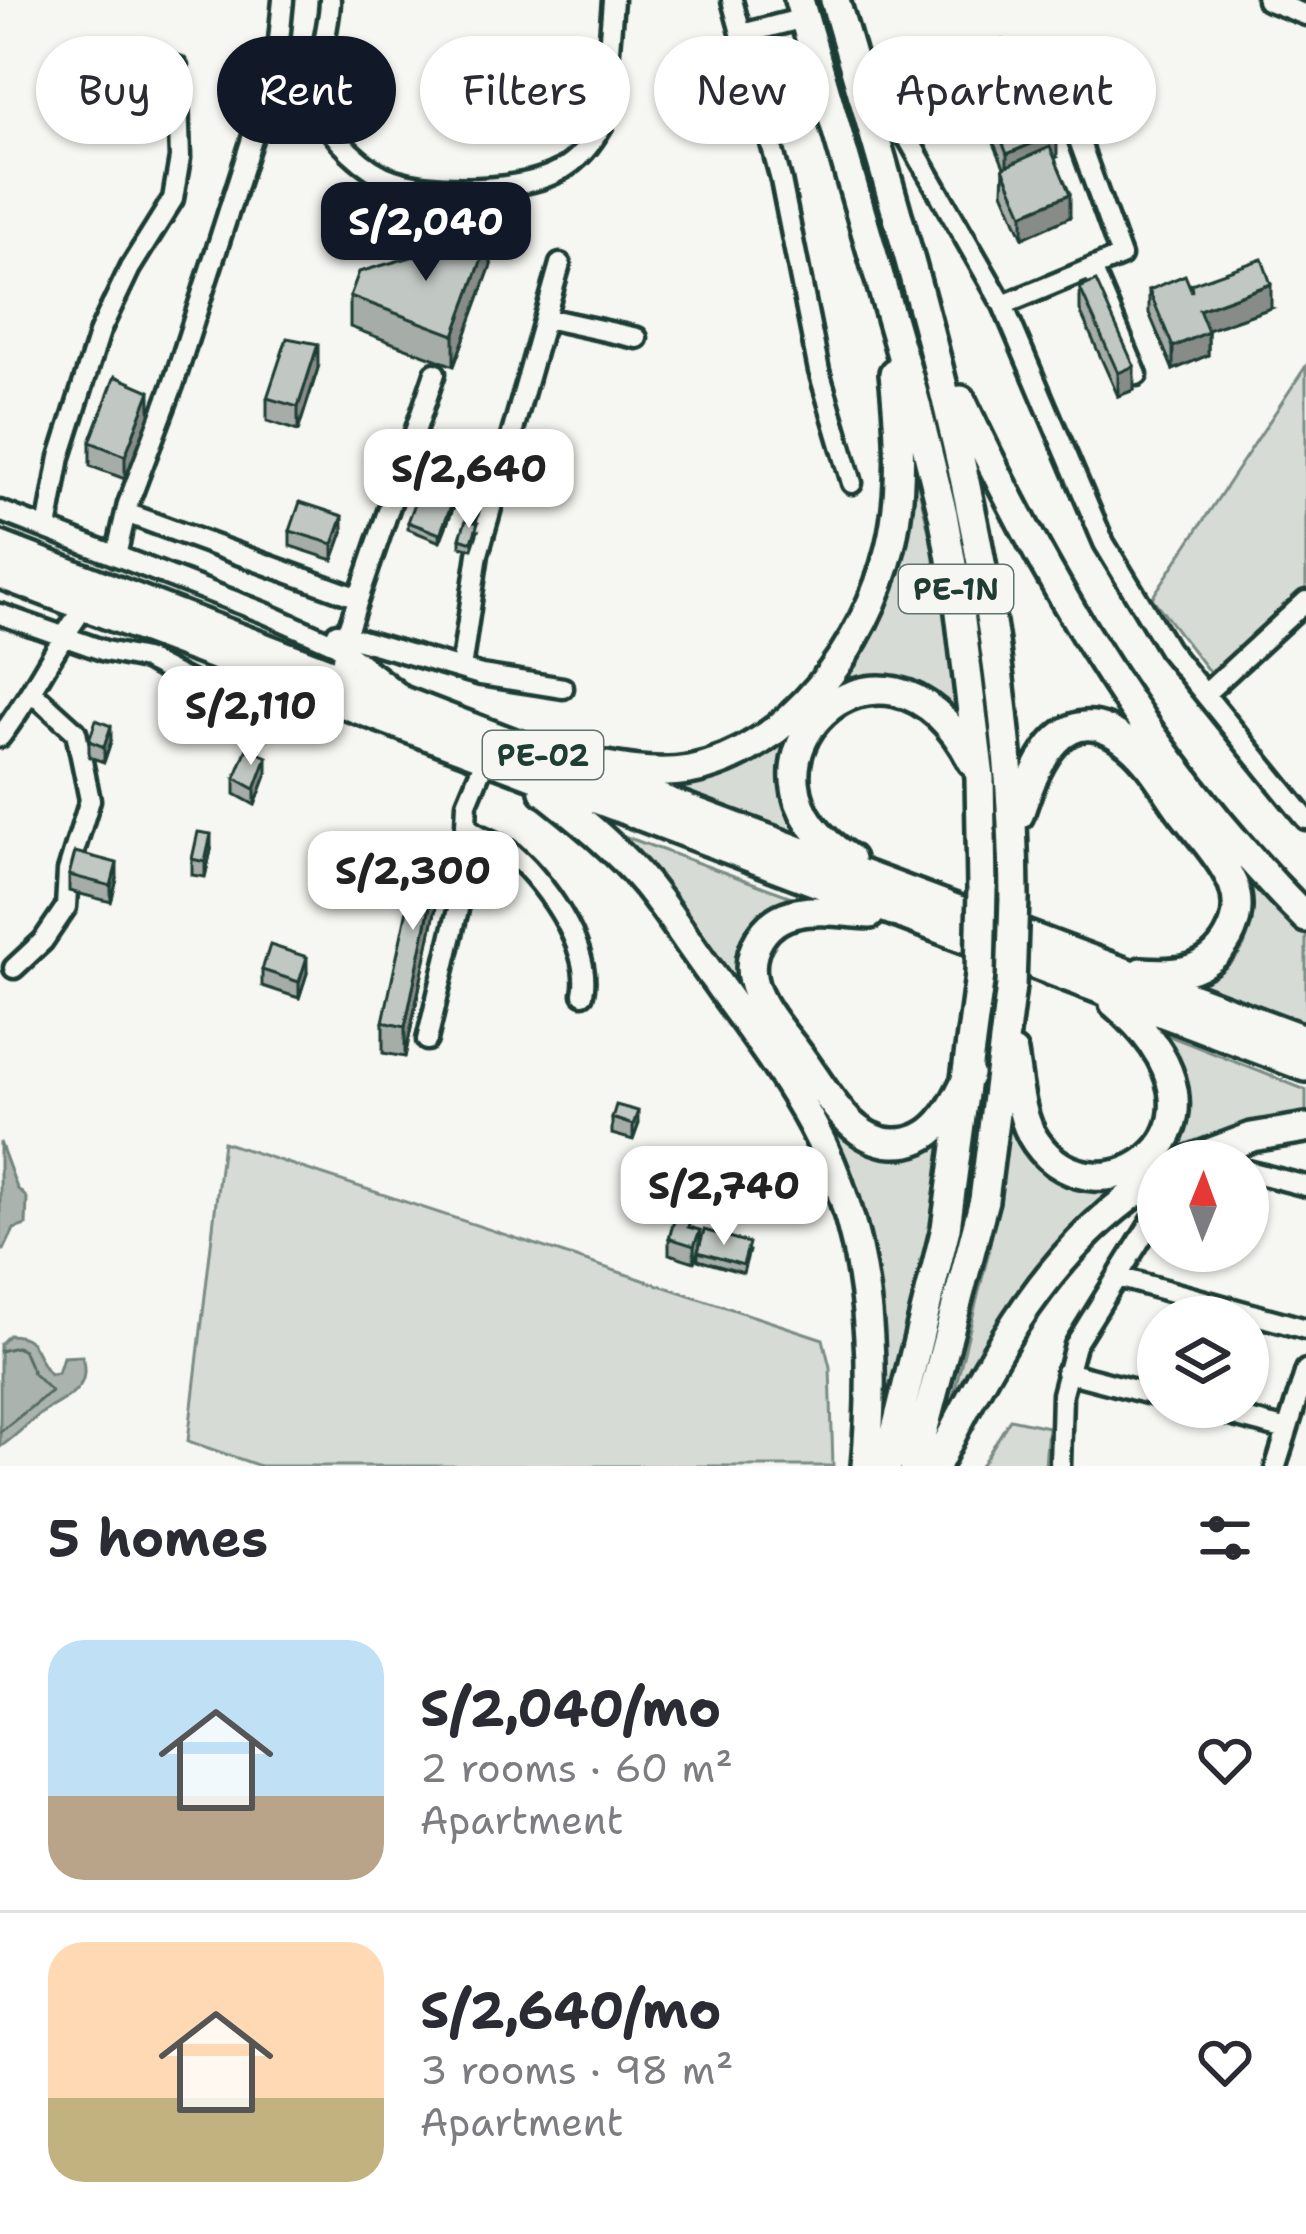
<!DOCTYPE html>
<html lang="en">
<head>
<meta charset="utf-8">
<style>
	body { margin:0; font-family:"Shantell Sans",sans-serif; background:#f7f7f7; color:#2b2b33; height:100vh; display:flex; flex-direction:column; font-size:45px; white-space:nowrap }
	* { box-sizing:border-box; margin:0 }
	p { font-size:39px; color:#7c7c81 }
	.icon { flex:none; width:66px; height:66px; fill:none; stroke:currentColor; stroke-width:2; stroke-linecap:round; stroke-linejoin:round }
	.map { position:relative; height:1466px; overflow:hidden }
	.panel { display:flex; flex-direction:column; background:#fff; flex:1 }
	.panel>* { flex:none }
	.banner { position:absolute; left:36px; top:36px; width:1236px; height:108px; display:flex; gap:24px }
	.needle { width:78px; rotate:1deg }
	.controls { position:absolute; left:1137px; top:1140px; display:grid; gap:24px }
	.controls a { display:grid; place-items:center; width:132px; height:132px; border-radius:50%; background:#fff; box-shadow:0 3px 9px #0004; font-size:60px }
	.price { position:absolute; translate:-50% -102px; padding:0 27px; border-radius:24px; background:#fff; color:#222; font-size:39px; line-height:78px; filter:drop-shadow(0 3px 6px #0008) }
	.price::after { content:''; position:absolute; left:50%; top:72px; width:36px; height:27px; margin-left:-18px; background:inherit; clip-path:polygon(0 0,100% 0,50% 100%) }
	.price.active { background:#111827; color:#fff }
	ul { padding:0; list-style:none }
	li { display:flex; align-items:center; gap:36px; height:300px; padding:0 48px }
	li+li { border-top:3px solid #e1e1e2 }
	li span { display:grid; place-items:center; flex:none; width:336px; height:240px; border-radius:36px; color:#555 }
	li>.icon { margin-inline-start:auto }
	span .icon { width:144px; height:144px; fill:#fffc; stroke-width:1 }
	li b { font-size:51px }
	h2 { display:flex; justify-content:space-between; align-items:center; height:144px; padding:0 48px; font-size:51px }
	.chip { padding:0 42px; border-radius:54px; background:#fff; box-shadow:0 3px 9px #0004; font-size:42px; line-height:108px }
	.chip.active { background:#111827; color:#fff }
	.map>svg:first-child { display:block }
	.green { fill:#d6dbd6; stroke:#7a8c85; stroke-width:3 }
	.water { fill:#aab3ae; stroke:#72847d; stroke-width:3 }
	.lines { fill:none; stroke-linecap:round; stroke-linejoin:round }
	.shore { stroke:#576c65; stroke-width:3 }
	.minor-casing { stroke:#1f3d34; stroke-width:27 }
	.highway-casing { stroke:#1f3d34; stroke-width:36 }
	.minor { stroke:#f6f6f2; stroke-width:18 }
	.highway { stroke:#f6f6f2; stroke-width:27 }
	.highway-bridge-casing { stroke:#1f3d34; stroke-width:36; stroke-linecap:butt }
	.highway-bridge { stroke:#f6f6f2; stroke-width:27 }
	.wall { fill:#a6aca8; stroke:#1f3d34; stroke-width:3 }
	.shaded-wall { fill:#878c88; stroke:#1f3d34; stroke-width:3 }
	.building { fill:#c1c8c3; stroke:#1f3d34; stroke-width:3 }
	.labels { text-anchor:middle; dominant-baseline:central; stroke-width:9; stroke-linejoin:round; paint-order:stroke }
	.shield { fill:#f6f6f2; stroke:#60746d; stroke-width:3 }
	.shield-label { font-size:30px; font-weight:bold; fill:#1f3d34 }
</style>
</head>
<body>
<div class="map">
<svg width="1306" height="1466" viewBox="0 0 1306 1466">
	<rect width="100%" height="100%" fill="#f6f6f2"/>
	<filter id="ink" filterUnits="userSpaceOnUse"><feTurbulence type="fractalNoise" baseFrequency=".00833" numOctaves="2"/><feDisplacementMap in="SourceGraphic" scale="24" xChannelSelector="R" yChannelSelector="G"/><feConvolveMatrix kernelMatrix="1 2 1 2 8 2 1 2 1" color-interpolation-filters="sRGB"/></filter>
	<g filter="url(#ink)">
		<path class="green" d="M1306,366V594L1213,677L1152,598Z
			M908,441L945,601L961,729C922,674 883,667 822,696L846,664Z
			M803,717C788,775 773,790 812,841L656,781Z
			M621,835L800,900L764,916L762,1025Z
			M1216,839L1306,926V1027L1191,985C1279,951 1247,905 1216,839Z
			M1152,1029L1306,1090V1120L1217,1139L1163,1161C1193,1107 1198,1076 1152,1029Z
			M778,1046C825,1115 866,1209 953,1122L936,1217L881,1437V1342Z
			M1011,1117C1029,1190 1080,1176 1140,1176L946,1425L988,1255Z
			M223,1142L823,1339L830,1367L833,1466H260L188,1441Z
			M1010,1419L1048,1427L1045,1466H981Z"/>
		<path class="water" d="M0,1142L17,1188L27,1198L26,1225L14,1229L4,1250L0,1247Z
			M9,1335C39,1335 33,1356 50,1374L58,1373L63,1357L82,1356C91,1388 71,1395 48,1409C31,1419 17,1436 0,1447V1344Z"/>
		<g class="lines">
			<path class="shore" d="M0,1351L16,1347L23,1350L33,1373L51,1391L0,1432"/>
			<defs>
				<path id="minor" d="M330,0C330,31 310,83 320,111C331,138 365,171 394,180C436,193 520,192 559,171C579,161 592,143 603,124L613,0
					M732,0L781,180L819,371L852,483
					M1267,0L1306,15
					M742,34L804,18
					M859,63L882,93L1003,305L1104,543L1168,649L1306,819
					M1092,268L1137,375
					M1003,305L1121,256L1071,118
					M546,318L637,338
					M0,511L265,613L337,645L398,692
					M126,513L358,598
					M47,529L60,457L100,331L130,268L173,199L180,158L177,67
					M116,556L128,504L173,385L277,61L283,0
					M0,614L105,651L145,659L196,685L300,722
					M337,633L481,675L563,688
					M342,659L346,635L435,373
					M461,669L478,554L560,264
					M1205,694L1306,601
					M0,737C32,696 53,648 85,606
					M485,760L467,803L466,825C477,838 493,839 506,849C542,876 593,948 583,994
					M14,968L43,941L66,907L68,871L90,800L76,732L33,693
					M427,1040L459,905L466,825
					M1248,1171L1306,1186
					M1118,1277L1306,1329
					M1066,1372L1158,1396
					M1199,1407L1287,1430
					M1060,1466L1062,1394L1075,1345L1158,1211
					M1276,1466L1306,1370"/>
				<path id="highway" d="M799,0L916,404L943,514L959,604L980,778L982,888
					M835,0C921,297 1013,585 1014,898
					M961,400C1050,591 1157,769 1306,918
					M0,546L538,753L1306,1040
					M0,574L1306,1067
					M606,766C634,771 661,775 689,770C791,751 867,643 890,548C904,491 900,431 894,373
					M544,791C580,819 617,849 646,884C671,915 692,949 716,981C749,1028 786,1075 813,1126C869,1231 877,1350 866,1466
					M1019,815C1035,765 1065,691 1129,744C1150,761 1165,788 1180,809C1198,833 1221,857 1233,884C1247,920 1223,961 1187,970C1172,974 1156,973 1141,972
					M850,859C704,770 884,590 972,761
					M870,914C847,913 820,908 797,913C781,916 768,925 760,938C732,983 777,1024 802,1059C825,1090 849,1141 893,1143C936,1145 953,1107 969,1074
					M1013,1053C1018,1081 1019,1118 1036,1142C1099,1233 1262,1128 1114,1003
					M1188,1161L1252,1137L1306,1128
					M887,1466L946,1228L980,975
					M914,1466L984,1200L1011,986
					M936,1466C988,1360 1053,1240 1158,1178"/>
			</defs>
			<use href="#minor" class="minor-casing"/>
			<use href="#highway" class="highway-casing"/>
			<use href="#minor" class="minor"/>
			<use href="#highway" class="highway"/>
			<defs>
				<path id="highway-bridge" d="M980,975L982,888
					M1011,986L1014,898"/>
			</defs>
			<use href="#highway-bridge" class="highway-bridge-casing"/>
			<use href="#highway-bridge" class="highway-bridge"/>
		</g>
		<path class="wall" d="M991,50L1015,66L1010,76L1003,78L996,76L991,66Z
			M990,111L1057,157L1054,158L1070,217L1023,238L1003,191L1004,167L990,134Z
			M491,265L454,366L350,327V296Z
			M1080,288L1134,390L1118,396L1080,311Z
			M1149,290L1191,291L1271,308L1208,330V355L1173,370L1149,313Z
			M318,368L298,431L267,421V398Z
			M150,414L125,479L90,466V442Z
			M466,475L440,542L408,529V522Z
			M290,531L343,532L333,560L290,546Z
			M478,531L472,549L460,546V538Z
			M89,741H111L104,762L89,757Z
			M267,773L255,805L235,794V778Z
			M211,850L205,877L192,875V859Z
			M443,873L405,1057L383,1053V1022Z
			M69,875L117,879L111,902L69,891Z
			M262,970L307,973L299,998L262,986Z
			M612,1118L638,1126L633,1140L612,1134Z
			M693,1228L700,1244L749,1251L743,1273L698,1260V1252L694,1262L669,1254V1238Z"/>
		<path class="shaded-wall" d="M1015,51V66L1010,76L1003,78V63Z
			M1057,133V157L1007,177V154Z
			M1070,194V217L1023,238V214Z
			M491,234V265L454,366V335Z
			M1271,284V308L1199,333V310Z
			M1208,332V355L1173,370V347Z
			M318,344V368L298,431V407Z
			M1134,366V390L1118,396V373Z
			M150,391V414L125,479V456Z
			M466,467V475L440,542V534Z
			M343,516V532L333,560V544Z
			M111,726V741L104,762V747Z
			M267,757V773L255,805V789Z
			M211,834V850L205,877V862Z
			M443,842V873L405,1057V1027Z
			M117,863V879L111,902V886Z
			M307,957V973L299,998V982Z
			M638,1111V1126L633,1140V1125Z
			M700,1230V1246L694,1262V1246Z"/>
		<path class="building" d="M1002,40L1009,41L1015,51L1010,61L1003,63L996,61L991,50Z
			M1040,91L1057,133L1007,154L990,111Z
			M1050,147L1070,194L1023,214L1003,168Z
			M491,234L454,335L350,296L359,272Z
			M1262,259L1271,284L1199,310L1208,332L1173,347L1149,290L1185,275L1192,292L1191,284Z
			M1096,281L1134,366L1118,373L1080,288Z
			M287,338L318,344L298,407L267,398Z
			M115,376L150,391L125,456L90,442Z
			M433,455L466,467L440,534L408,522Z
			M300,502L343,516L333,544L290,531Z
			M466,520L478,523L472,542L460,538Z
			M96,720L111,726L104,747L89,741Z
			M247,748L267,757L255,789L235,778Z
			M198,832L211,834L205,862L192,859Z
			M422,839L443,842L405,1027L383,1022Z
			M75,852L117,863L111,886L69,875Z
			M270,945L307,957L299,982L262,970Z
			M616,1105L638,1111L633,1125L612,1118Z
			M678,1207L693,1212L688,1227L700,1230L694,1246L669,1238Z
			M704,1230L749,1243L743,1265L698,1252Z"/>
	</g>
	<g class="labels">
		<g class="shield">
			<rect x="899" y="565" width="114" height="48" rx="9"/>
			<rect x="483" y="731" width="120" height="48" rx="9"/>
		</g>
		<g class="shield-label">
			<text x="956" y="589">PE-1N</text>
			<text x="543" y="755">PE-02</text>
		</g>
	</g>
</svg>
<div class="controls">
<a><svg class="needle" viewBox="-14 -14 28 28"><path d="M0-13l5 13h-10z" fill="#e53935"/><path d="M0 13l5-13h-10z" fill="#7c7c81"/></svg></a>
<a><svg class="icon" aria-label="layers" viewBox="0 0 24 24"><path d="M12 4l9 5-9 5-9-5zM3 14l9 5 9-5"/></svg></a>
</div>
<b class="price active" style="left:426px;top:284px">S/2,040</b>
<b class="price" style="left:469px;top:531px">S/2,640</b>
<b class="price" style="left:251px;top:768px">S/2,110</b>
<b class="price" style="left:413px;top:933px">S/2,300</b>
<b class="price" style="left:724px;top:1248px">S/2,740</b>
<div class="banner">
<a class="chip">Buy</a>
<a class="chip active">Rent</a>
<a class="chip">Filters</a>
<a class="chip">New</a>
<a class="chip">Apartment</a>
</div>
</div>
<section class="panel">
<h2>5 homes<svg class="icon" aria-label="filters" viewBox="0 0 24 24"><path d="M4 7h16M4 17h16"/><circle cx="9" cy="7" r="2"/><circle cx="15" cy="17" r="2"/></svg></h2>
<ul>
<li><span style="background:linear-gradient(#bfe0f5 65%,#b9a48a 0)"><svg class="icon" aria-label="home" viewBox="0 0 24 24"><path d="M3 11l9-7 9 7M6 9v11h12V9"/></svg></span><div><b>S/2,040/mo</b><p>2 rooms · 60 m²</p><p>Apartment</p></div><svg class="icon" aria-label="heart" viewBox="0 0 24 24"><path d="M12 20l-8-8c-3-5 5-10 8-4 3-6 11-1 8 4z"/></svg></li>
<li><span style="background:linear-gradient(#ffd9b3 65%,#c2b280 0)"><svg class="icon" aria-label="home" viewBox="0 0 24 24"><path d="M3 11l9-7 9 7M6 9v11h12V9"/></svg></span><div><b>S/2,640/mo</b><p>3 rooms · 98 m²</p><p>Apartment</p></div><svg class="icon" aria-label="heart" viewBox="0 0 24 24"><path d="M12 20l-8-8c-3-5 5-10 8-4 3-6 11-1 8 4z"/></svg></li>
</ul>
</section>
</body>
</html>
